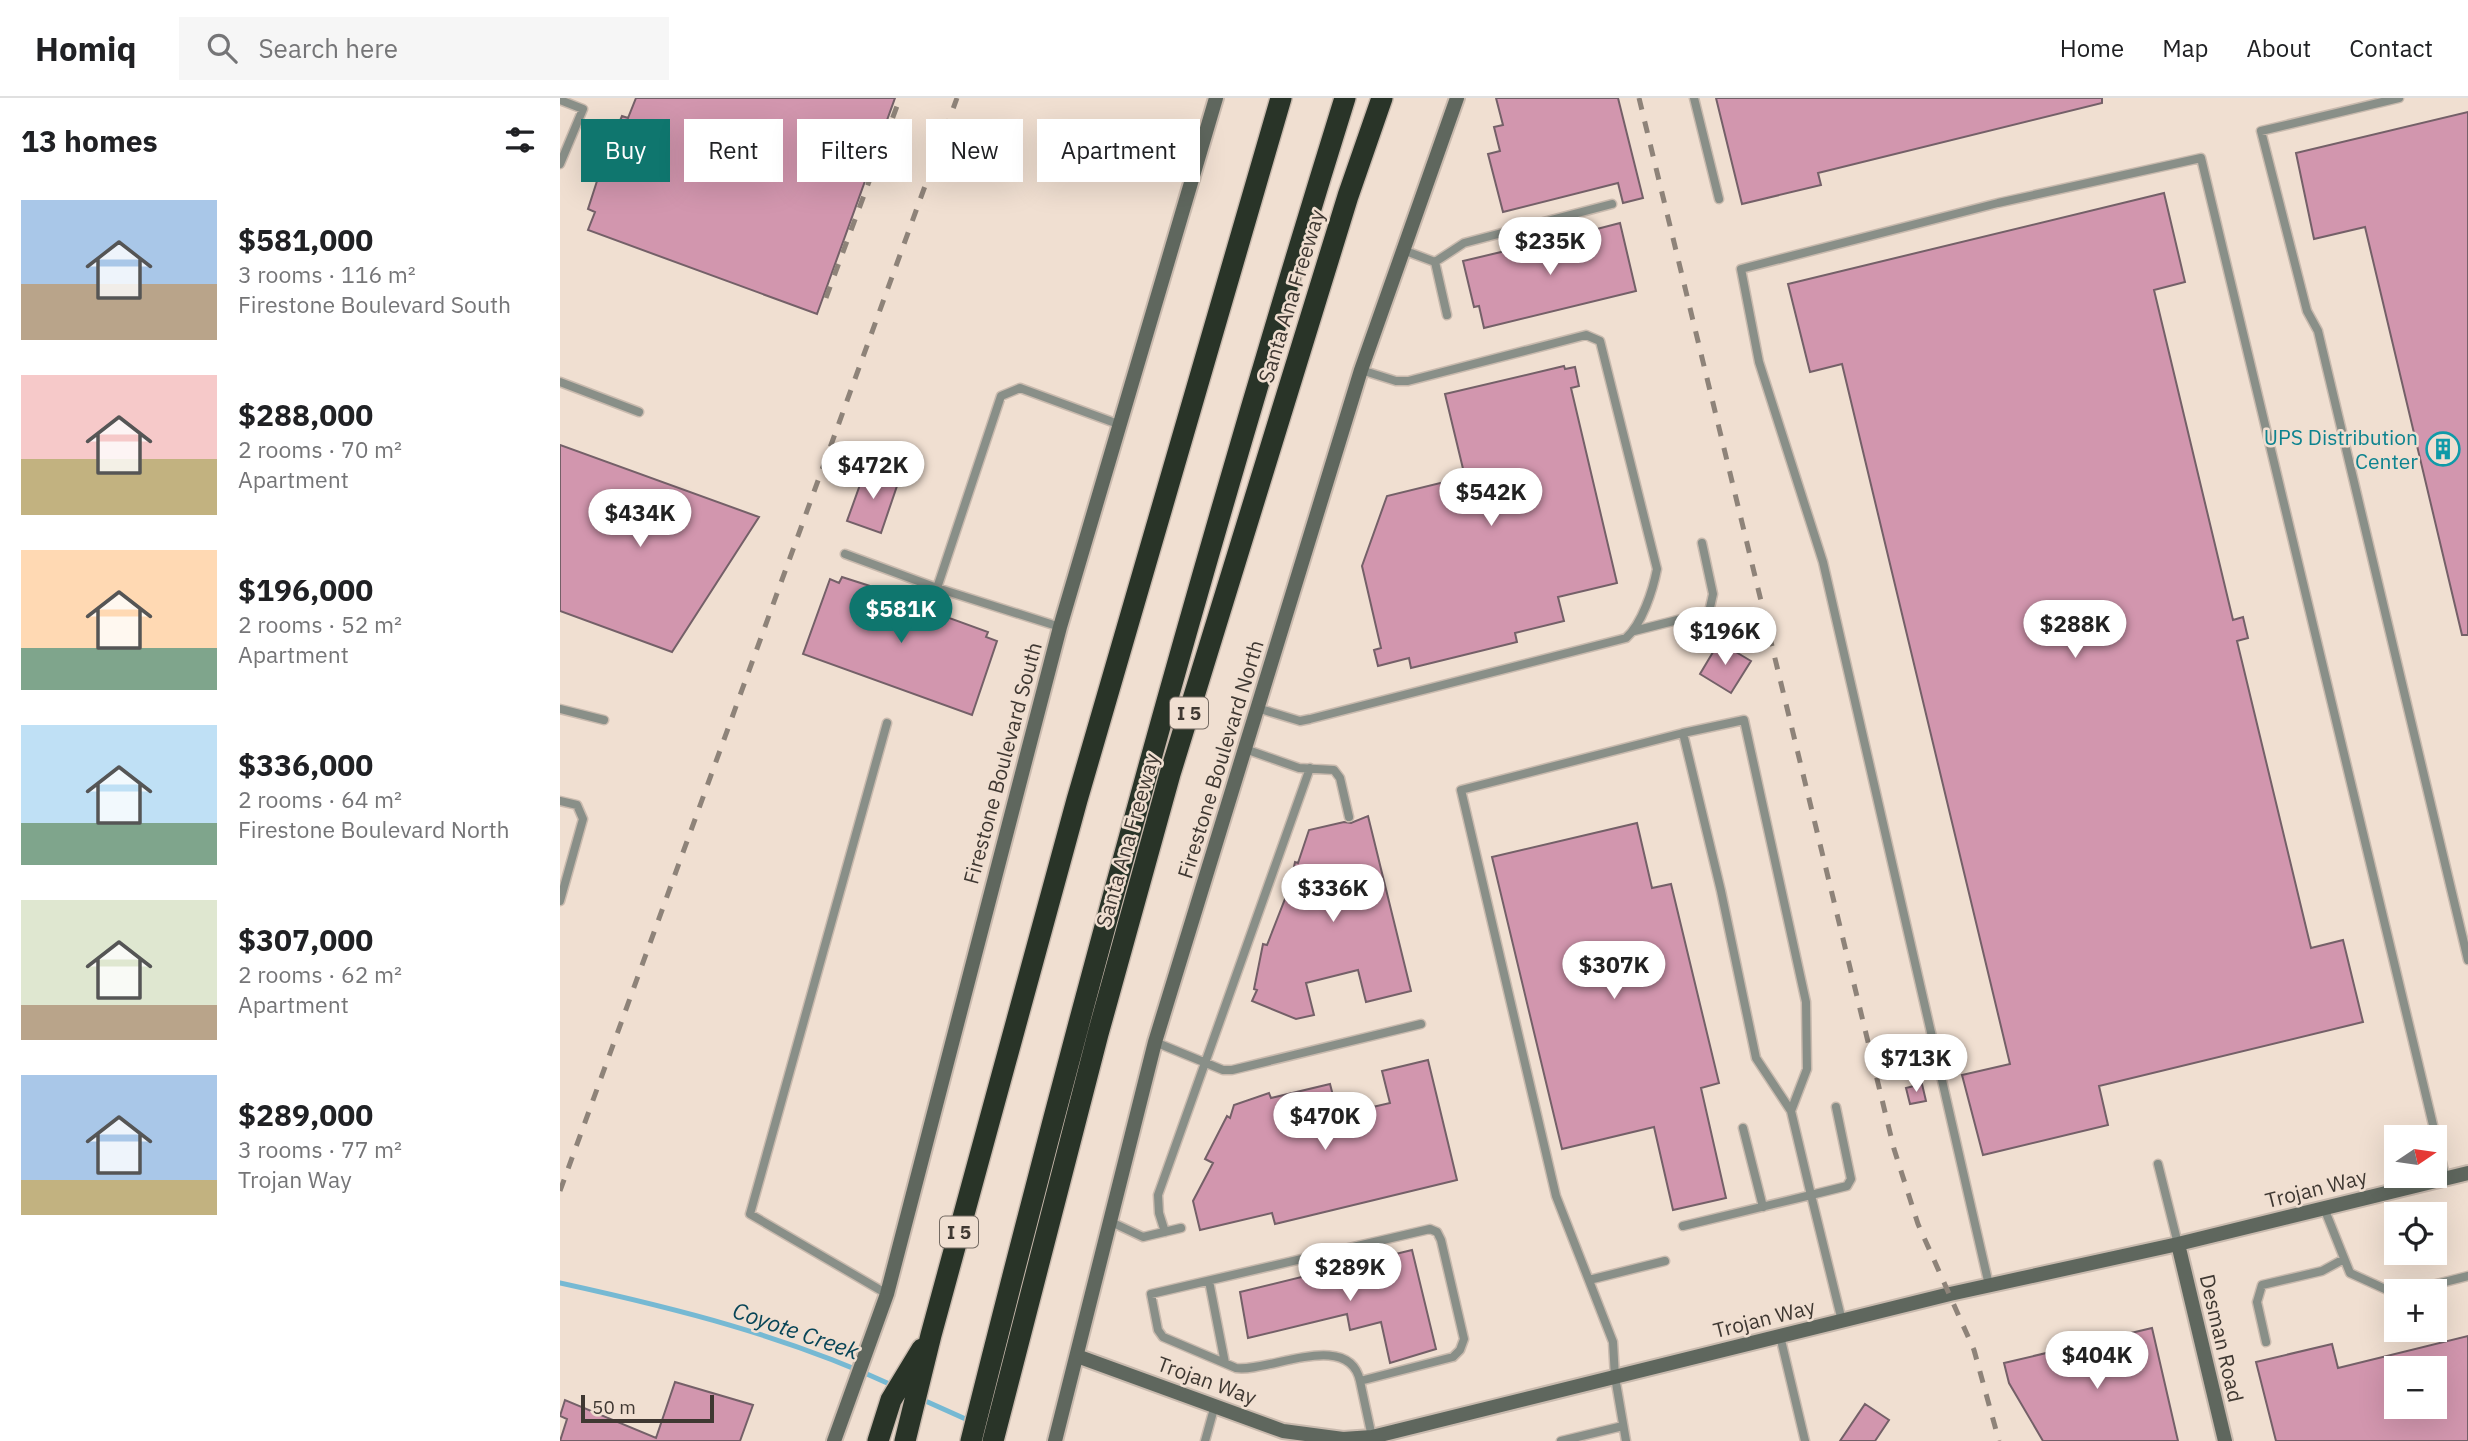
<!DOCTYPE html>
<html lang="en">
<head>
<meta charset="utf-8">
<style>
	body { margin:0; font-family:"IBM Plex Sans",sans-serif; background:#f6f6f6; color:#202124; height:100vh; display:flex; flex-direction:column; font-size:26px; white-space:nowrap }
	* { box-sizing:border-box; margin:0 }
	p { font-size:23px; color:#757577 }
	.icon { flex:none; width:38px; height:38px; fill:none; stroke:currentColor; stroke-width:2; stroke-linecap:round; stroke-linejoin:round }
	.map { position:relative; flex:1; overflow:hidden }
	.details { display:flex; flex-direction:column; background:#fff; width:560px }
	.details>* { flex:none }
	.guide { position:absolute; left:21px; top:21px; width:665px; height:63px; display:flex; gap:14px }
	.needle { width:46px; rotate:77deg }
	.controls { position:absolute; left:1824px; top:1027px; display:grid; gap:14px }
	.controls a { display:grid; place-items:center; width:63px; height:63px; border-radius:0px; background:#fff; box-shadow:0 7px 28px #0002; font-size:35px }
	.scale { position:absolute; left:21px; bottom:18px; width:133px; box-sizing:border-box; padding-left:7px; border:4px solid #3f3832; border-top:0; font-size:19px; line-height:24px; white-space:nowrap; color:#3f3832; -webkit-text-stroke:5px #f0dfd1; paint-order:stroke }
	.price { position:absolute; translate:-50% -60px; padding:0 16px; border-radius:24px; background:#fff; color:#222; font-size:23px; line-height:46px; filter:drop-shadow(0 2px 4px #0008) }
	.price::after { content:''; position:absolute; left:50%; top:42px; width:21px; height:16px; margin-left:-10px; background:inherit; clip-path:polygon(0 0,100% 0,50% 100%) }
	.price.selected { background:#0f766e; color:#fff }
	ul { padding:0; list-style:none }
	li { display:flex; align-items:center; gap:21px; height:175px; padding:0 21px }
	li span { display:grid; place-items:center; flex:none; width:196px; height:140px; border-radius:0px; color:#555 }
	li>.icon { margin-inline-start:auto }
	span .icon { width:84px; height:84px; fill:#fffc; stroke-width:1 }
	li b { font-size:30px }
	h2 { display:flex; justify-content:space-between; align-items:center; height:84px; padding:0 21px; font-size:30px }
	.chip { padding:0 24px; border-radius:0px; background:#fff; box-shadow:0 7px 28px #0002; font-size:24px; line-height:63px }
	.chip.selected { background:#0f766e; color:#fff }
	header { display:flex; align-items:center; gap:42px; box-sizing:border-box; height:98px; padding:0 35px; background:#fff; border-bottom:2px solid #e0e0e0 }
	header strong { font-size:33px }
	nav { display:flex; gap:38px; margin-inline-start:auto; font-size:24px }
	.search { width:490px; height:63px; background:#f6f6f6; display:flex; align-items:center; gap:18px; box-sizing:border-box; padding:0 24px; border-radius:0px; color:#757577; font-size:26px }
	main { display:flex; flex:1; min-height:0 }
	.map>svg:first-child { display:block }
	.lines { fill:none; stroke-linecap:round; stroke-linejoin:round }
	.stream { stroke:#76b9d3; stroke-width:5 }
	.building { fill:#d296ae; stroke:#746068; stroke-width:2; fill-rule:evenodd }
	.lane-casing { stroke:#c9baae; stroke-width:11 }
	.secondary-casing { stroke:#c9baae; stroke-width:18 }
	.highway-casing { stroke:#c9baae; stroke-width:24 }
	.lane { stroke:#898f88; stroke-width:8 }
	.secondary { stroke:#5f675e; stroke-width:14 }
	.highway { stroke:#293428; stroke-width:21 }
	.rail { stroke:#8e8379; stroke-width:5; stroke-dasharray:12 12; stroke-linecap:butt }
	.labels { text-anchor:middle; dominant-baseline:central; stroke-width:5; stroke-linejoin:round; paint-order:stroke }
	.shield { fill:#f0dfd1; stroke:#746a62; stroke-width:2 }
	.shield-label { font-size:19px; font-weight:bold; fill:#3f3832 }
	.street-label { font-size:21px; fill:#3f3832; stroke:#f0dfd1 }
	.culture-label { font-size:21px; fill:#0d838f; stroke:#f0dfd1; text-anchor:end }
	.water-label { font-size:23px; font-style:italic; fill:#084557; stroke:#f0dfd1 }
</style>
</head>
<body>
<header>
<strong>Homiq</strong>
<div class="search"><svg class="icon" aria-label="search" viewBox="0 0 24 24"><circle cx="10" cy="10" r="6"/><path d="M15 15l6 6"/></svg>Search here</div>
<nav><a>Home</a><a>Map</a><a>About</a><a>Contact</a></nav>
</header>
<main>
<section class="details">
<h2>13 homes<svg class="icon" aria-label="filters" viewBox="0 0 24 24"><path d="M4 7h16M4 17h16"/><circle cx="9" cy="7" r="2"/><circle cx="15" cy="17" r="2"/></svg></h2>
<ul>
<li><span style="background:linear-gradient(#a9c7e8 60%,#b9a48a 0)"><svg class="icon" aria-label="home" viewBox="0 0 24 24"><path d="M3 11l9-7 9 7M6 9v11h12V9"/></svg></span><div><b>$581,000</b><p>3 rooms · 116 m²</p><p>Firestone Boulevard South</p></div></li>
<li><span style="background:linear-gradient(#f6c9c9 60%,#c2b280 0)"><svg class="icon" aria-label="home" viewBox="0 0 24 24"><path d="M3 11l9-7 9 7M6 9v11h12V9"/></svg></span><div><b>$288,000</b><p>2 rooms · 70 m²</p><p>Apartment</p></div></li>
<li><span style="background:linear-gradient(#ffd9b3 70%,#7fa58c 0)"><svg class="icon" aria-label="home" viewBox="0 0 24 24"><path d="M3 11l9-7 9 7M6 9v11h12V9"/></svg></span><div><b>$196,000</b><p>2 rooms · 52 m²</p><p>Apartment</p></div></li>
<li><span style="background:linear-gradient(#bfe0f5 70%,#7fa58c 0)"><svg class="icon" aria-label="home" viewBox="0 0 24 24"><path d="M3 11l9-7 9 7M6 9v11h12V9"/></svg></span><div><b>$336,000</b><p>2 rooms · 64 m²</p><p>Firestone Boulevard North</p></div></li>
<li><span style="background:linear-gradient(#dfe7d0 75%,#b9a48a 0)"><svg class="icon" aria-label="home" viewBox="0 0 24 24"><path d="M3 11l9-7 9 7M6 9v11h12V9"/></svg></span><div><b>$307,000</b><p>2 rooms · 62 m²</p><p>Apartment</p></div></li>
<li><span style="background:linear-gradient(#a9c7e8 75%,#c2b280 0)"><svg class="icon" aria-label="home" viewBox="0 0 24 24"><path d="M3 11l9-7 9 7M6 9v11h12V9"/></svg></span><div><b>$289,000</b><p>3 rooms · 77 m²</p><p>Trojan Way</p></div></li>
</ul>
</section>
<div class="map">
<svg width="1908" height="1343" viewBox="0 0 1908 1343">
	<rect width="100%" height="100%" fill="#f0dfd1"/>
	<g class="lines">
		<path class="stream" d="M0,1185C114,1210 227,1238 334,1288
			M361,1301L410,1323"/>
	</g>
	<path class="building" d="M76,0H335L257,216L28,132L35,114L28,111L47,52L62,18L68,20Z
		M936,0H1058L1083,100L1063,105L1058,85L943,114L928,56L940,53L934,29L943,27Z
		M1156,0H1542V5L1258,75L1261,87L1182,106Z
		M1908,14V537H1902L1805,129L1754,141L1736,55Z
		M1604,95L1625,184L1594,192L1673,522L1683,519L1688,540L1677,543L1751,850L1783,842L1803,924L1539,988L1548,1027L1423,1057L1402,977L1450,966L1282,266L1250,274L1228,186Z
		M1060,125L1076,193L924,230L919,208L914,209L903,163L954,151L956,154L1029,136V133Z
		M1004,268L1005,271L1015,269L1019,288L1011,290L1057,485L998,499L1004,523L955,535L957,544L851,570L849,560L818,568L814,552L821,550L802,468L827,398L905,379L885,296Z
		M0,347L199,419L112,554L0,513Z
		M306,370L339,382L321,435L287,423Z
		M282,479L335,496L346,501L345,504L428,534L426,539L437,543L412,617L243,556L270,481L279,485Z
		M1159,544L1191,563L1171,595L1140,576Z
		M808,718L851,893L806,904L798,872L746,885L754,917L736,921L692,903L697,892L694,891L703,846L707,847L730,788L735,764L738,765L749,732L784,724L791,725Z
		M1077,725L1092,790L1111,786L1159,985L1141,990L1166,1100L1113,1112L1094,1029L1002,1051L932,759Z
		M868,962L897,1082L715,1126L712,1115L640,1132L633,1103L653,1065L645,1061L667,1018L670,1020L674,1007L709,995L711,1000L770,986L778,1017L830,1005L822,973Z
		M1362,986L1366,1003L1350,1006L1346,990Z
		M852,1152L876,1251L830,1265L821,1224L790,1232L787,1216L688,1240L680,1194Z
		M1592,1230L1618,1343H1483L1449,1285L1444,1265Z
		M1908,1238V1343H1716L1696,1264L1772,1246L1778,1270ZM1836,1270H1874V1309H1836Z
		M115,1284L193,1307L180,1343H0L7,1321L0,1318L5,1302L96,1340Z
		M1305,1306L1329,1322L1315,1343H1280Z"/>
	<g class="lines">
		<defs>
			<path id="lane" d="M1134,0L1159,101
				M1839,0L1701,33L1747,213L1758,233L1908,862
				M0,2L23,11L0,66
				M843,152L875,164L887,217
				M875,164L904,145L1052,106
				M0,284L79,314
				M285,456L377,490L500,529
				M377,490L441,298L460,290L558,326
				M1074,533L1149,514L1153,496L1142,445
				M697,610L740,623L750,621L1066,540C1082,526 1093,492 1097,471L1040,243L1026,237L848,283H836L801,272
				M0,611L44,622
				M327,625L190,1116L327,1196
				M685,651L739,670L774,672L780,680L789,719
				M0,703L17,707L23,721L0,803
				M595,944L663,972H672L861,926
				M1231,1013L1247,971L1246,904L1184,622L1123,635L1161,793L1196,960L1231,1013L1251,1097L1287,1088L1291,1081L1276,1009
				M1183,1030L1203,1109
				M1598,1066L1618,1146
				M1764,1110L1790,1175L1836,1196
				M549,1123L583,1139L621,1130
				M1123,1128L1251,1097L1282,1223
				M605,1134L599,1115L598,1097L750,670
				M1029,1182L1105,1163
				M649,1183L665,1265
				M1429,1187L1263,464L1199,264L1181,171L1438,105L1641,60L1886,1081
				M1845,1194L1908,1178
				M1220,1238L1245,1343
				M1706,1244L1697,1204L1702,1187L1762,1173L1784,1161
				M800,1283L893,1259L900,1252L904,1241L881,1142L877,1134L870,1131L591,1196L598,1232L603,1239L676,1270C707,1275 789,1231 800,1283L812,1339
				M645,1343L655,1307
				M1001,1343L1063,1328
				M1066,1343L1055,1279L1053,1244L996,1098L901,692L1123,635"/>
			<path id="secondary" d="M1618,1146L1665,1343
				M517,1258L723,1333L783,1341L812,1339L1390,1196L1618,1146L1908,1075
				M274,1343L327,1196L500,529L656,0
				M495,1343L595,944L801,272L897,0"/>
			<path id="highway" d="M318,1343L331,1302L362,1251
				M345,1343L371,1237L517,702L721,0
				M411,1343C524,892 647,444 785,0
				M433,1343L538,936L610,676L788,98L822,0"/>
		</defs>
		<use href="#lane" class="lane-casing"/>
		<use href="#secondary" class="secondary-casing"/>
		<use href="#highway" class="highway-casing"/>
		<use href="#lane" class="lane"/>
		<use href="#secondary" class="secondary"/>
		<use href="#highway" class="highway"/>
		<path class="rail" d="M1079,0L1334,1051L1358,1126L1414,1252L1439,1343
			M266,200L340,0
			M0,1093L397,0"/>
	</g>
	<defs>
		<symbol id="building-ring" viewBox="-11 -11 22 22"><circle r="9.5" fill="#f0dfd1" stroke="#0f9aa8" stroke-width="1.5"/><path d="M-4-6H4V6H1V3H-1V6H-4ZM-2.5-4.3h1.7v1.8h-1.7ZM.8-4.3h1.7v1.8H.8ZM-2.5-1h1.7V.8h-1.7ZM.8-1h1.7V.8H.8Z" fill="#0f9aa8"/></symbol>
	</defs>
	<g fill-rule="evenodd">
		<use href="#building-ring" x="1864" y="332" width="38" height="38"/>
	</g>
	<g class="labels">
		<g class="shield">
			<rect x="610" y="599.5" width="38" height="31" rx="5"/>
			<rect x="380" y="1118.5" width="38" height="31" rx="5"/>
		</g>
		<g class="shield-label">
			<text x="629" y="615">I 5</text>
			<text x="399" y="1134">I 5</text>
		</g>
		<g class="street-label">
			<text transform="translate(731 198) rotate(-73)">Santa Ana Freeway</text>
			<text transform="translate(660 661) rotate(-73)">Firestone Boulevard North</text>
			<text transform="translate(442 665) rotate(-75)">Firestone Boulevard South</text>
			<text transform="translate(567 742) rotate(-74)">Santa Ana Freeway</text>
			<text transform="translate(1756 1090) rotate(-14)">Trojan Way</text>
			<text transform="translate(1204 1220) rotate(-14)">Trojan Way</text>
			<text transform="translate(1662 1240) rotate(77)">Desman Road</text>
			<text transform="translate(647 1282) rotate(20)">Trojan Way</text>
		</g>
		<g class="culture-label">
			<text x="1858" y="339">UPS Distribution<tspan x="1858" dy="24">Center</tspan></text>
		</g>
		<g class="water-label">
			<text transform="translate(236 1232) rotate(19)">Coyote Creek</text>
		</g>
	</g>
</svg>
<div class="controls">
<a><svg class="needle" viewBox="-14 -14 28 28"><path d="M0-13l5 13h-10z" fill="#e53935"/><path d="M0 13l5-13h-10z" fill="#757577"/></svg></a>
<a><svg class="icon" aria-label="locate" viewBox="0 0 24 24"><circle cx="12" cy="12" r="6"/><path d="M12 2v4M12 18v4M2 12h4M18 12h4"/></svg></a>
<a>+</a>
<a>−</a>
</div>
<div class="scale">50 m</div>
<b class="price" style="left:990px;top:179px">$235K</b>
<b class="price" style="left:313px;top:403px">$472K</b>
<b class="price" style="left:931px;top:430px">$542K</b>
<b class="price" style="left:80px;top:451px">$434K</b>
<b class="price selected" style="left:341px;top:547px">$581K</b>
<b class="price" style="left:1515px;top:562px">$288K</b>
<b class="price" style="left:1165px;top:569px">$196K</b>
<b class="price" style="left:773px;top:826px">$336K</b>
<b class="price" style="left:1054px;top:903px">$307K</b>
<b class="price" style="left:1356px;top:996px">$713K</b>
<b class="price" style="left:765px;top:1054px">$470K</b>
<b class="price" style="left:790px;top:1205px">$289K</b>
<b class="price" style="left:1537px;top:1293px">$404K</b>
<div class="guide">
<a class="chip selected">Buy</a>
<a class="chip">Rent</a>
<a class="chip">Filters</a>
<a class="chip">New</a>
<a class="chip">Apartment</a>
</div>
</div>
</main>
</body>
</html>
